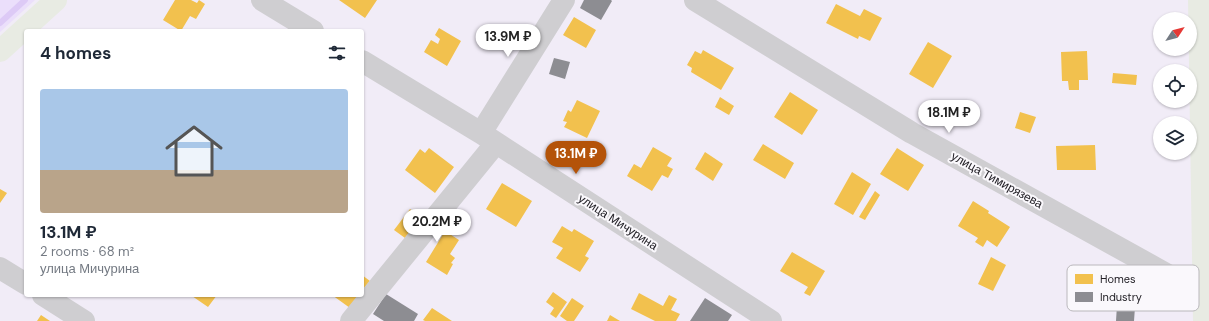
<!DOCTYPE html>
<html lang="en">
<head>
<meta charset="utf-8">
<style>
	body { margin:0; font-family:"DM Sans",sans-serif; background:#f2f2f3; color:#1f2937; height:100vh; display:flex; flex-direction:column; font-size:15px; white-space:nowrap }
	* { box-sizing:border-box; margin:0 }
	p { font-size:13px; color:#747a83 }
	.icon { flex:none; width:22px; height:22px; fill:none; stroke:currentColor; stroke-width:2; stroke-linecap:round; stroke-linejoin:round }
	.map { position:relative; flex:1; overflow:hidden }
	.drawer { position:absolute; left:24px; top:29px; width:340px; height:268px; display:flex; flex-direction:column; background:#fff; border-radius:4px; box-shadow:0 1px 3px #0004 }
	.drawer>* { flex:none }
	.needle { width:26px; rotate:54deg }
	.tools { position:absolute; left:1153px; top:12px; display:grid; gap:8px }
	.tools a { display:grid; place-items:center; width:44px; height:44px; border-radius:50%; background:#fff; box-shadow:0 1px 3px #0004; font-size:20px }
	.price { position:absolute; translate:-50% -34px; padding:0 9px; border-radius:14px; background:#fff; color:#222; font-size:13px; line-height:26px; filter:drop-shadow(0 1px 2px #0008) }
	.price::after { content:''; position:absolute; left:50%; top:24px; width:12px; height:9px; margin-left:-6px; background:inherit; clip-path:polygon(0 0,100% 0,50% 100%) }
	.price.on { background:#b45309; color:#fff }
	ul { padding:0; list-style:none }
	li { display:grid; align-content:center; gap:8px; height:212px; padding:0 16px }
	li+li { border-top:1px solid #e0e1e3 }
	li span { display:grid; place-items:center; height:124px; border-radius:4px; color:#555 }
	li>.icon { margin-inline-start:auto }
	span .icon { width:72px; height:72px; fill:#fffc; stroke-width:1 }
	li b { font-size:17px }
	h2 { display:flex; justify-content:space-between; align-items:center; height:48px; padding:0 16px; font-size:17px }
	.map>svg:first-child { display:block }
	.green { fill:#ebdffb }
	.homes { fill:#f2c14e }
	.industry { fill:#8d8d92 }
	.lines { fill:none; stroke-linecap:round; stroke-linejoin:round }
	.stream { stroke:#ddcaf6; stroke-width:6 }
	.minor { stroke:#cfced1; stroke-width:22 }
	.major { stroke:#e8ebe3; stroke-width:22 }
	.labels { text-anchor:middle; dominant-baseline:central; stroke-width:4; stroke-linejoin:round; paint-order:stroke }
	.street-label { font-size:12px; fill:#232127; stroke:#faf8fc }
	.key { fill:#faf8fc; stroke:#bab8bc; stroke-width:1 }
	.key-label { font-size:11px; fill:#232127 }
</style>
</head>
<body>
<div class="map">
<svg width="1209" height="321" viewBox="0 0 1209 321">
	<rect width="100%" height="100%" fill="#f1ecf7"/>
	<path class="green" d="M0,0H35L0,32Z"/>
	<path class="homes" d="M175,0H191L197,3L199,0L205,4L196,19L190,16L181,31L163,20Z
		M339,0H377L365,18Z
		M836,4L860,16L864,9L882,18L870,41L859,36L858,39L826,23Z
		M574,17L596,30L586,48L563,35Z
		M439,28L461,41L447,66L424,52L431,40L438,44L440,39L435,35Z
		M928,42L952,56L933,88L909,74Z
		M703,50L734,68L721,90L691,72L692,68L687,65L695,51L701,54Z
		M1087,51L1088,80H1079V90H1069L1068,81H1062L1061,52Z
		M1113,73L1137,75L1136,85L1112,83Z
		M790,92L818,110L802,135L774,117Z
		M720,97L734,106L729,115L715,107Z
		M577,100L600,111L587,138L564,127L567,122L563,121L568,110L571,112Z
		M1020,112L1036,117L1030,133L1015,128Z
		M763,144L794,163L785,179L753,160Z
		M1095,145L1096,170H1057L1056,146Z
		M653,147L672,158L667,166L673,169L668,178L662,175L652,191L627,176L634,164L641,168Z
		M429,148L454,167L435,193L405,170L420,149L425,153Z
		M897,148L924,165L908,191L880,174Z
		M705,152L723,164L713,181L695,169Z
		M852,172L871,184L853,215L834,204Z
		M502,183L532,201L516,227L486,209Z
		M0,189L7,193L0,203Z
		M875,191L880,195L865,220L859,217Z
		M973,201L989,211L988,213L1010,227L997,247L987,240L983,247L975,242L978,238L958,226Z
		M410,209L421,217L405,238L394,230Z
		M562,226L572,232L574,229L594,241L585,256L589,258L580,272L556,258L563,248L552,242Z
		M445,231L459,240L450,254L455,258L451,263L453,264L447,275L426,262Z
		M792,252L825,271L810,296L804,293L808,287L780,271Z
		M991,257L1006,265L993,291L978,284Z
		M362,275L370,281L362,291Z
		M553,292L567,302L556,318L550,314L554,308L546,302Z
		M639,293L663,306L669,295L677,299L671,310L680,314L676,321H655L631,309Z
		M193,295H217L208,307L192,296Z
		M332,295H359L350,308Z
		M572,298L584,306L574,321H567L560,316Z
		M432,308L452,321H425L423,320Z
		M41,315L50,321H37Z
		M610,315L620,321H607Z"/>
	<path class="industry" d="M584,0H611L612,1L601,20L580,8Z
		M554,58L570,62L565,79L549,74Z
		M386,294L418,314L414,321H384L373,314Z
		M705,298L732,315L728,321H690Z
		M1117,305L1135,307L1134,321H1116Z"/>
	<g class="lines">
		<path class="stream" d="M0,23L25,0"/>
		<path class="minor" d="M262,0L313,31
			M695,0L912,133L1170,276L1203,277
			M362,61L481,133L771,321
			M481,133L564,0
			M0,268L26,284
			M43,295L84,321
			M351,321L496,143"/>
		<path class="major" d="M1199,0L1204,321
			M0,51L56,0"/>
	</g>
	<g class="labels">
		<g class="street-label">
			<text transform="translate(997 180) rotate(29)">улица Тимирязева</text>
			<text transform="translate(618 222) rotate(33)">улица Мичурина</text>
		</g>
	</g>
	<rect x="1067" y="265" width="132" height="46" rx="6" class="key"/>
	<rect x="1075" y="274" width="18" height="10" fill="#f2c14e"/>
	<rect x="1075" y="292" width="18" height="10" fill="#8d8d92"/>
	<g class="key-label">
		<text x="1100" y="283">Homes</text>
		<text x="1100" y="301">Industry</text>
	</g>
</svg>
<div class="tools">
<a><svg class="needle" viewBox="-14 -14 28 28"><path d="M0-13l5 13h-10z" fill="#e53935"/><path d="M0 13l5-13h-10z" fill="#747a83"/></svg></a>
<a><svg class="icon" aria-label="locate" viewBox="0 0 24 24"><circle cx="12" cy="12" r="6"/><path d="M12 2v4M12 18v4M2 12h4M18 12h4"/></svg></a>
<a><svg class="icon" aria-label="layers" viewBox="0 0 24 24"><path d="M12 4l9 5-9 5-9-5zM3 14l9 5 9-5"/></svg></a>
</div>
<b class="price" style="left:508px;top:58px">13.9M ₽</b>
<b class="price" style="left:949px;top:134px">18.1M ₽</b>
<b class="price on" style="left:576px;top:175px">13.1M ₽</b>
<b class="price" style="left:437px;top:243px">20.2M ₽</b>
<section class="drawer">
<h2>4 homes<svg class="icon" aria-label="filters" viewBox="0 0 24 24"><path d="M4 7h16M4 17h16"/><circle cx="9" cy="7" r="2"/><circle cx="15" cy="17" r="2"/></svg></h2>
<ul>
<li><span style="background:linear-gradient(#a9c7e8 65%,#b9a48a 0)"><svg class="icon" aria-label="home" viewBox="0 0 24 24"><path d="M3 11l9-7 9 7M6 9v11h12V9"/></svg></span><div><b>13.1M ₽</b><p>2 rooms · 68 m²</p><p>улица Мичурина</p></div></li>
</ul>
</section>
</div>
</body>
</html>
